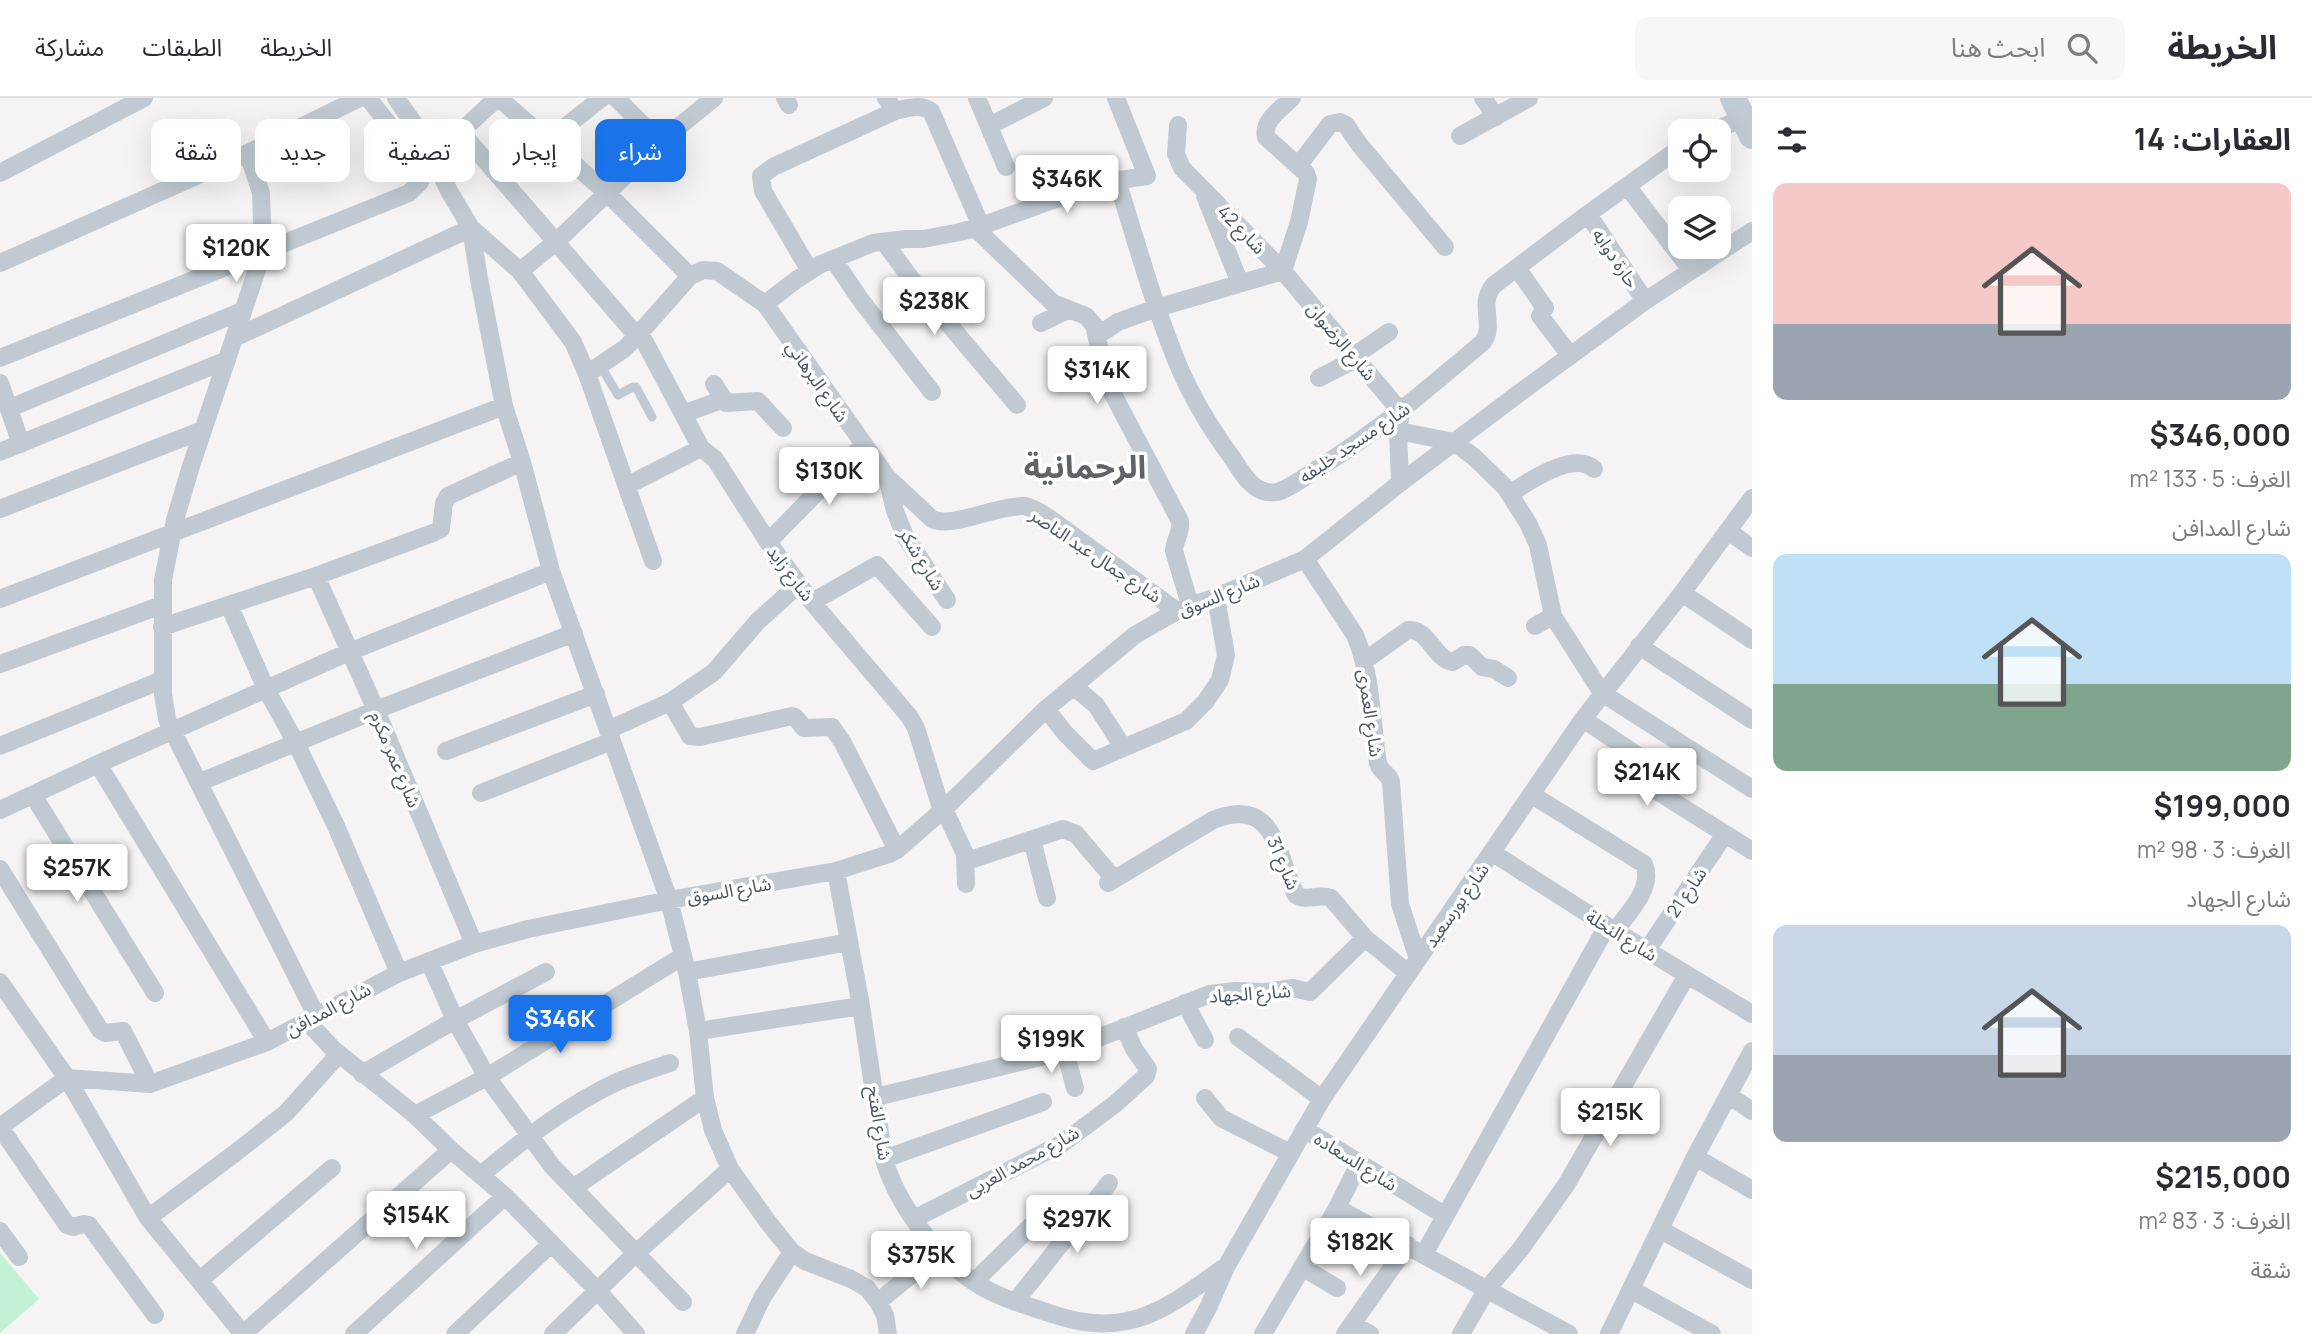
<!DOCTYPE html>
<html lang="ar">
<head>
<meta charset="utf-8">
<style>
	body { margin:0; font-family:Manrope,"Noto Sans Arabic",sans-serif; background:#f7f7f7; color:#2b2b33; direction:rtl; height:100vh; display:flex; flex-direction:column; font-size:26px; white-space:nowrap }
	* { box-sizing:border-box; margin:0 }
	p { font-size:23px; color:#7c7c81 }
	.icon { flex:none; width:38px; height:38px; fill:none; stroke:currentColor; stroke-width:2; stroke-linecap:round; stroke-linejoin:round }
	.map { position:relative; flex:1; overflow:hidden; direction:ltr }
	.panel { display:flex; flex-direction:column; background:#fff; width:560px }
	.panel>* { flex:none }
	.top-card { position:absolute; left:21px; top:21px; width:665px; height:63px; direction:rtl; display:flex; gap:14px }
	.controls { position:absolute; left:1668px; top:21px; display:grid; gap:14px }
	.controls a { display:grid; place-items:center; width:63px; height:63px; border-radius:14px; background:#fff; box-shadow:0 7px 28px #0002; font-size:35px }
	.price { position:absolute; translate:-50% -60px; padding:0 16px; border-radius:7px; background:#fff; color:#222; font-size:23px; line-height:46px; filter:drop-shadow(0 2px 4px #0008) }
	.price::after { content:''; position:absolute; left:50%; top:42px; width:21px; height:16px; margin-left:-10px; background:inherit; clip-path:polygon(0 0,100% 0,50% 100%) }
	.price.selected { background:#1a73e8; color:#fff }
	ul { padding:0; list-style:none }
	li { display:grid; align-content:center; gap:14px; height:371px; padding:0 21px }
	li span { display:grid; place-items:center; height:217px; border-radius:14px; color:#555 }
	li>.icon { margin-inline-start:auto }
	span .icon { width:126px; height:126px; fill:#fffc; stroke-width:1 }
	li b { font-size:30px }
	h2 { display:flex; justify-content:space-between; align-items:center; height:84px; padding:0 21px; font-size:30px }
	.tag { padding:0 24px; border-radius:14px; background:#fff; box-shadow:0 7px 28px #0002; font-size:24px; line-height:63px }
	.tag.selected { background:#1a73e8; color:#fff }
	header { display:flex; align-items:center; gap:42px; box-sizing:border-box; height:98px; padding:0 35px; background:#fff; border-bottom:2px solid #e1e1e2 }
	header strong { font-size:33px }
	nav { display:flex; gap:38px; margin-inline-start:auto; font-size:24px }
	.search { width:490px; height:63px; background:#f7f7f7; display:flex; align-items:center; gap:18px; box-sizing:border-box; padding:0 24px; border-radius:14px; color:#7c7c81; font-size:26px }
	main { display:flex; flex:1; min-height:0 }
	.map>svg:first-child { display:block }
	.green { fill:#c3f1d5 }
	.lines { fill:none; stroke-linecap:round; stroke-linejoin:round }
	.lane { stroke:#c1cad2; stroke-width:9 }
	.street { stroke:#c1cad2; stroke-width:18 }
	.secondary { stroke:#c1cbd6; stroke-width:26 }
	.labels { text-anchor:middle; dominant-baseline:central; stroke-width:7; stroke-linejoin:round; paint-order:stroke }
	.street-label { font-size:18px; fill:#4a5661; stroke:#fff }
	.town-label { font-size:32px; font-weight:bold; fill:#5f6368; stroke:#fff }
</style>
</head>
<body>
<header>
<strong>الخريطة</strong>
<div class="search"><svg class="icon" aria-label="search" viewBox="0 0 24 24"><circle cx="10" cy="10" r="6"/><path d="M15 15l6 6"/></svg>ابحث هنا</div>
<nav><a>الخريطة</a><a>الطبقات</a><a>مشاركة</a></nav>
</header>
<main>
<section class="panel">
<h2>العقارات: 14<svg class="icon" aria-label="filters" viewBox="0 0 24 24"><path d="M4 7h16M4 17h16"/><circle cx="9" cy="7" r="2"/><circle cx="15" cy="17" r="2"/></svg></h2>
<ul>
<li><span style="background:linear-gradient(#f6c9c9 65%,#9aa5b1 0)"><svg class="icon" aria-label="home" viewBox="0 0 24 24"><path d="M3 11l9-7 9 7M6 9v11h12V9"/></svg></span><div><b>$346,000</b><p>الغرف: 5 · 133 m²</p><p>شارع المدافن</p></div></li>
<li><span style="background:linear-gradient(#bfe0f5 60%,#7fa58c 0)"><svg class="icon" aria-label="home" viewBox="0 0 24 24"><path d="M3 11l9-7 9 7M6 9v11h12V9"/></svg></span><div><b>$199,000</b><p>الغرف: 3 · 98 m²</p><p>شارع الجهاد</p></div></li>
<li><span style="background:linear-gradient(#c9d6e8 60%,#9aa5b1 0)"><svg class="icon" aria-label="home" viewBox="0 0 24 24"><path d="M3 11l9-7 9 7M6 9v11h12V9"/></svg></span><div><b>$215,000</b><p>الغرف: 3 · 83 m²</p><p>شقة</p></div></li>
</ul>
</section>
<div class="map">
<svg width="1752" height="1236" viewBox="0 0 1752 1236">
	<rect width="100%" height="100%" fill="#f5f3f3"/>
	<path class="green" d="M0,1155L39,1201L0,1235Z"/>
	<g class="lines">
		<path class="lane" d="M600,267L618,297L633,289H636L652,319"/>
		<path class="street" d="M368,0L399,39L433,75
			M396,0L424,40L449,93L471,130L479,181L504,308L522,364L551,473L669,802L687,874L698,933L705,1000L713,1032L730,1071L768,1124L792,1154L805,1163L851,1181L867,1190L878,1204L885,1217L888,1236
			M499,0L607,95L690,178
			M616,0L660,44
			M785,0L789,7
			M886,0L895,13C907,10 920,6 931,13L981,128
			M977,0L1006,69
			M1483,0L1496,19
			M1178,27L1176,56L1182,70L1283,173L1401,314L1398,333L1400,385
			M989,28L1044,0
			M460,33L637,238
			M1714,33L1743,20
			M1460,38L1529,0
			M248,55L261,95L263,154L191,368L175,422L163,482V596L167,621L172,632L316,917
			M1298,68L1330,26L1340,24L1346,27L1359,46L1445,149
			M0,75L144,0
			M1117,82C1136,143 1153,205 1177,264C1191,299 1211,331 1233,361C1243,376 1254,398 1277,394C1289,391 1303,380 1314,373C1375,336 1429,290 1483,244C1496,226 1477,206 1494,187L1588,116L1680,50
			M503,83L547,43L602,0
			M1627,88L1691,172
			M1205,98L1240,185
			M1588,116L1645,203
			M975,130L1053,205L1086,218L1094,227L1107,285L1180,423C1182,435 1174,442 1174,453L1190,507
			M884,144L918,190L1017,307
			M833,161L860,201L932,294
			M0,165L248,55L360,0
			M1517,170L1545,210L1540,218L1570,257
			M520,173L557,143L660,44L714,0
			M810,173L763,93L761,78L773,69L895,13
			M1283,173L1299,124L1308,81L1306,75L1266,39C1262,23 1281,11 1292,0
			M765,206L796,182L821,166L873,145L906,141H923L960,134L981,128L1100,85L1147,78L1116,0
			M1041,225L1068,212
			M640,235L701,350L715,361L768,444L812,504L909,618L916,630L942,713
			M1097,238L1118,224L1157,210L1283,173
			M234,240L471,130L520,173L573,244L587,276L624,251L637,238L690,178L703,172L717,173L765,206L887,379L932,421C951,431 998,407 1024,408C1033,409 1041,415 1049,420L1177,513
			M1354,258L1389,234
			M0,260L409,95L420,84L425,67L497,0
			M587,276L653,463
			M1319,280L1356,261
			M0,285L21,346
			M714,286L726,305L758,303L783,330
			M10,310L242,213
			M683,316L724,301
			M1398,333L1454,344L1474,359L1505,389L1528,425L1538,447L1553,518L1602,595L1752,691
			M0,354L227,262
			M887,379L895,413L905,438L947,502
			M628,387L701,350
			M1510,396C1527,384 1574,352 1594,371
			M0,411L203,332
			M1728,433L1752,450
			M768,444L863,347
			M1305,461L1355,537C1372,577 1371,623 1378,665C1380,674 1389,675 1391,684L1400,806L1418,861
			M316,478L376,612L474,846
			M1682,495L1752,542
			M0,501L504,308
			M812,504L877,467L932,529
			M229,507L266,591L296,645L336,728L399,875
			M1535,528L1553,518
			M162,529L316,478L433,435L441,431L444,405L448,398L522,364
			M1639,548L1752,622
			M1364,563L1408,532C1429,530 1433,561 1453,564L1464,557H1470L1482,569L1494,571L1508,580
			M0,566L162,507
			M1073,588L1096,607L1123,649
			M670,604L690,638L700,639L792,618L795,619L804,630L832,629L843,645L897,752
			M1046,611L1065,635L1093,663L1186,623L1206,603L1220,582L1226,557L1216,499
			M1583,621L1647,664L1649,667L1642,681L1644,685L1752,753
			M608,632L670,604L714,574L758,523L799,486
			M0,648L162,582
			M446,653L596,596
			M98,666L267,944
			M200,684L376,612L574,535
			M481,695L612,643
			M33,697L155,895
			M1532,697L1644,766C1654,790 1628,815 1615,833
			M944,711L965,756L966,786
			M0,712L98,666L349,554L551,473
			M1032,742L1047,800
			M1493,755L1615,833L1752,916
			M967,763L1063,731L1076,736L1114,781
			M0,771L100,932L105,935L123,933L150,986
			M836,773L861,908L884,1061C896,1104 936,1159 974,1184C995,1198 1019,1205 1043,1213C1071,1223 1098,1229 1127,1223C1164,1216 1195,1189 1225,1169
			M1108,785L1213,722C1276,697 1276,756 1296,797C1307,804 1319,795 1331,800L1365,840L1408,875
			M1647,852L1725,736
			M429,863L455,922L487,979L552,1068L683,1204
			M687,874L849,844
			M0,884L67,980L148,1120L243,1236
			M1185,905L1205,942
			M306,922L333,951L415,1017L451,1052L505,1098L598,1193L636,1236
			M698,933L861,908
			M1238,939L1322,1001
			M1065,953L1075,990
			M362,976L455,922L546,874
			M1728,997L1752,1013
			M876,999L1065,953L1210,896L1235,893L1265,894L1293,890L1310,894L1365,840
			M1205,1000L1221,1020L1290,1055
			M415,1017L487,979L683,858
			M0,1029L67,980L150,986L267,944L399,875L474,846L528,831L669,802L836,773L889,756L897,752L944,711L1046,611L1135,537L1177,513L1216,499L1305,461L1400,385L1518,296L1645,203L1752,133
			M0,1029L67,1127L73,1129L84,1126L89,1127L155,1217
			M1304,1031L1444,1117
			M1695,1059L1752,1092
			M884,1061L1043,1004
			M482,1076C524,1041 569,1006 619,983C636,976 653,971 670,965
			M573,1090L705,1000
			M1337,1110L1569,1236
			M148,1120L234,1056L286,1015L339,956
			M914,1121L1063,1045L1115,1006L1146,978L1148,971L1134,951L1124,929
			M1661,1132L1752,1182
			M0,1133L19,1159
			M1424,1156L1607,828
			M1302,1169L1337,1190
			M200,1182L332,1070
			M974,1184L1046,1113
			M1632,1192L1712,1236
			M878,1204L940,1153
			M1015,1204L1109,1085
			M1352,1226L1370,1236
			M243,1236L451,1052
			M354,1236L505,1098
			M455,1236L551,1146
			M553,1236L636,1155L730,1071
			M745,1236L762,1200L792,1154
			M1194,1236L1208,1210L1226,1169L1322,1001L1583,621L1682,495L1752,400
			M1263,1236L1337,1110L1359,1066
			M1345,1236L1408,1147
			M1461,1236L1487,1191L1520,1152L1566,1087L1687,877
			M1609,1236L1695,1059L1752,953"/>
		<path class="secondary" d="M1733,0L1752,38"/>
	</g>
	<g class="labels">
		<g class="street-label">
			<text transform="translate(1242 131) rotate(46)">شارع 42</text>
			<text transform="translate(1616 160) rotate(56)">حارة دوابه</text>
			<text transform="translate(1342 243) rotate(50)">شارع الرضوان</text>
			<text transform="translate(818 283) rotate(55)">شارع البرهاني</text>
			<text transform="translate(1354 344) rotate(-34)">شارع مسجد خليفه</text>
			<text transform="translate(1096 457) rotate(34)">شارع جمال عبد الناصر</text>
			<text transform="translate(922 461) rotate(59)">شارع شكر</text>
			<text transform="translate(791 475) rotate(53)">شارع زايد</text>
			<text transform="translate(1219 497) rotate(-22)">شارع السوق</text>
			<text transform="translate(1371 615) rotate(82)">شارع العمرى</text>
			<text transform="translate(396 661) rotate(67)">شارع عمر مكرم</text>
			<text transform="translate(1284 765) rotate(67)">شارع 31</text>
			<text transform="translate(729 792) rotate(-10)">شارع السوق</text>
			<text transform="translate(1686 794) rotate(-56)">شارع 21</text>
			<text transform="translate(1456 807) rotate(-55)">شارع بورسعيد</text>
			<text transform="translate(1622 837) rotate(32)">شارع النخلة</text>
			<text transform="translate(1250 895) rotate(-4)">شارع الجهاد</text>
			<text transform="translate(328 911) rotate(-28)">شارع المدافن</text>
			<text transform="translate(880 1025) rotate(81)">شارع الفتح</text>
			<text transform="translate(1022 1063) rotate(-29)">شارع محمد العربى</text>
			<text transform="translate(1356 1063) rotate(32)">شارع السعاده</text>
		</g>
		<g class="town-label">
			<text x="1085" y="368">الرحمانية</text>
		</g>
	</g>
</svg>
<div class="controls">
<a><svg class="icon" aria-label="locate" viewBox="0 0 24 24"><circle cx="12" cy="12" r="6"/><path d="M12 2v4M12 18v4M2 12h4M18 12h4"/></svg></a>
<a><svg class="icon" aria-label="layers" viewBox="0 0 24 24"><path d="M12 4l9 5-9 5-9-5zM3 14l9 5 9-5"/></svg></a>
</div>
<b class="price" style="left:1067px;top:117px">$346K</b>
<b class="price" style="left:236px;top:186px">$120K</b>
<b class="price" style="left:934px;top:239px">$238K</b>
<b class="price" style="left:1097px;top:308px">$314K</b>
<b class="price" style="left:829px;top:409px">$130K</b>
<b class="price" style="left:1647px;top:710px">$214K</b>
<b class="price" style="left:77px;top:806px">$257K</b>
<b class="price selected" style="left:560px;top:957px">$346K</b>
<b class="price" style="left:1051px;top:977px">$199K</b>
<b class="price" style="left:1610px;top:1050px">$215K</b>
<b class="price" style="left:416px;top:1153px">$154K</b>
<b class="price" style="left:1077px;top:1157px">$297K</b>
<b class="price" style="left:1360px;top:1180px">$182K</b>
<b class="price" style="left:921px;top:1193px">$375K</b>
<div class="top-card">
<a class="tag selected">شراء</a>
<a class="tag">إيجار</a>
<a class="tag">تصفية</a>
<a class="tag">جديد</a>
<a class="tag">شقة</a>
</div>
</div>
</main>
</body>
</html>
